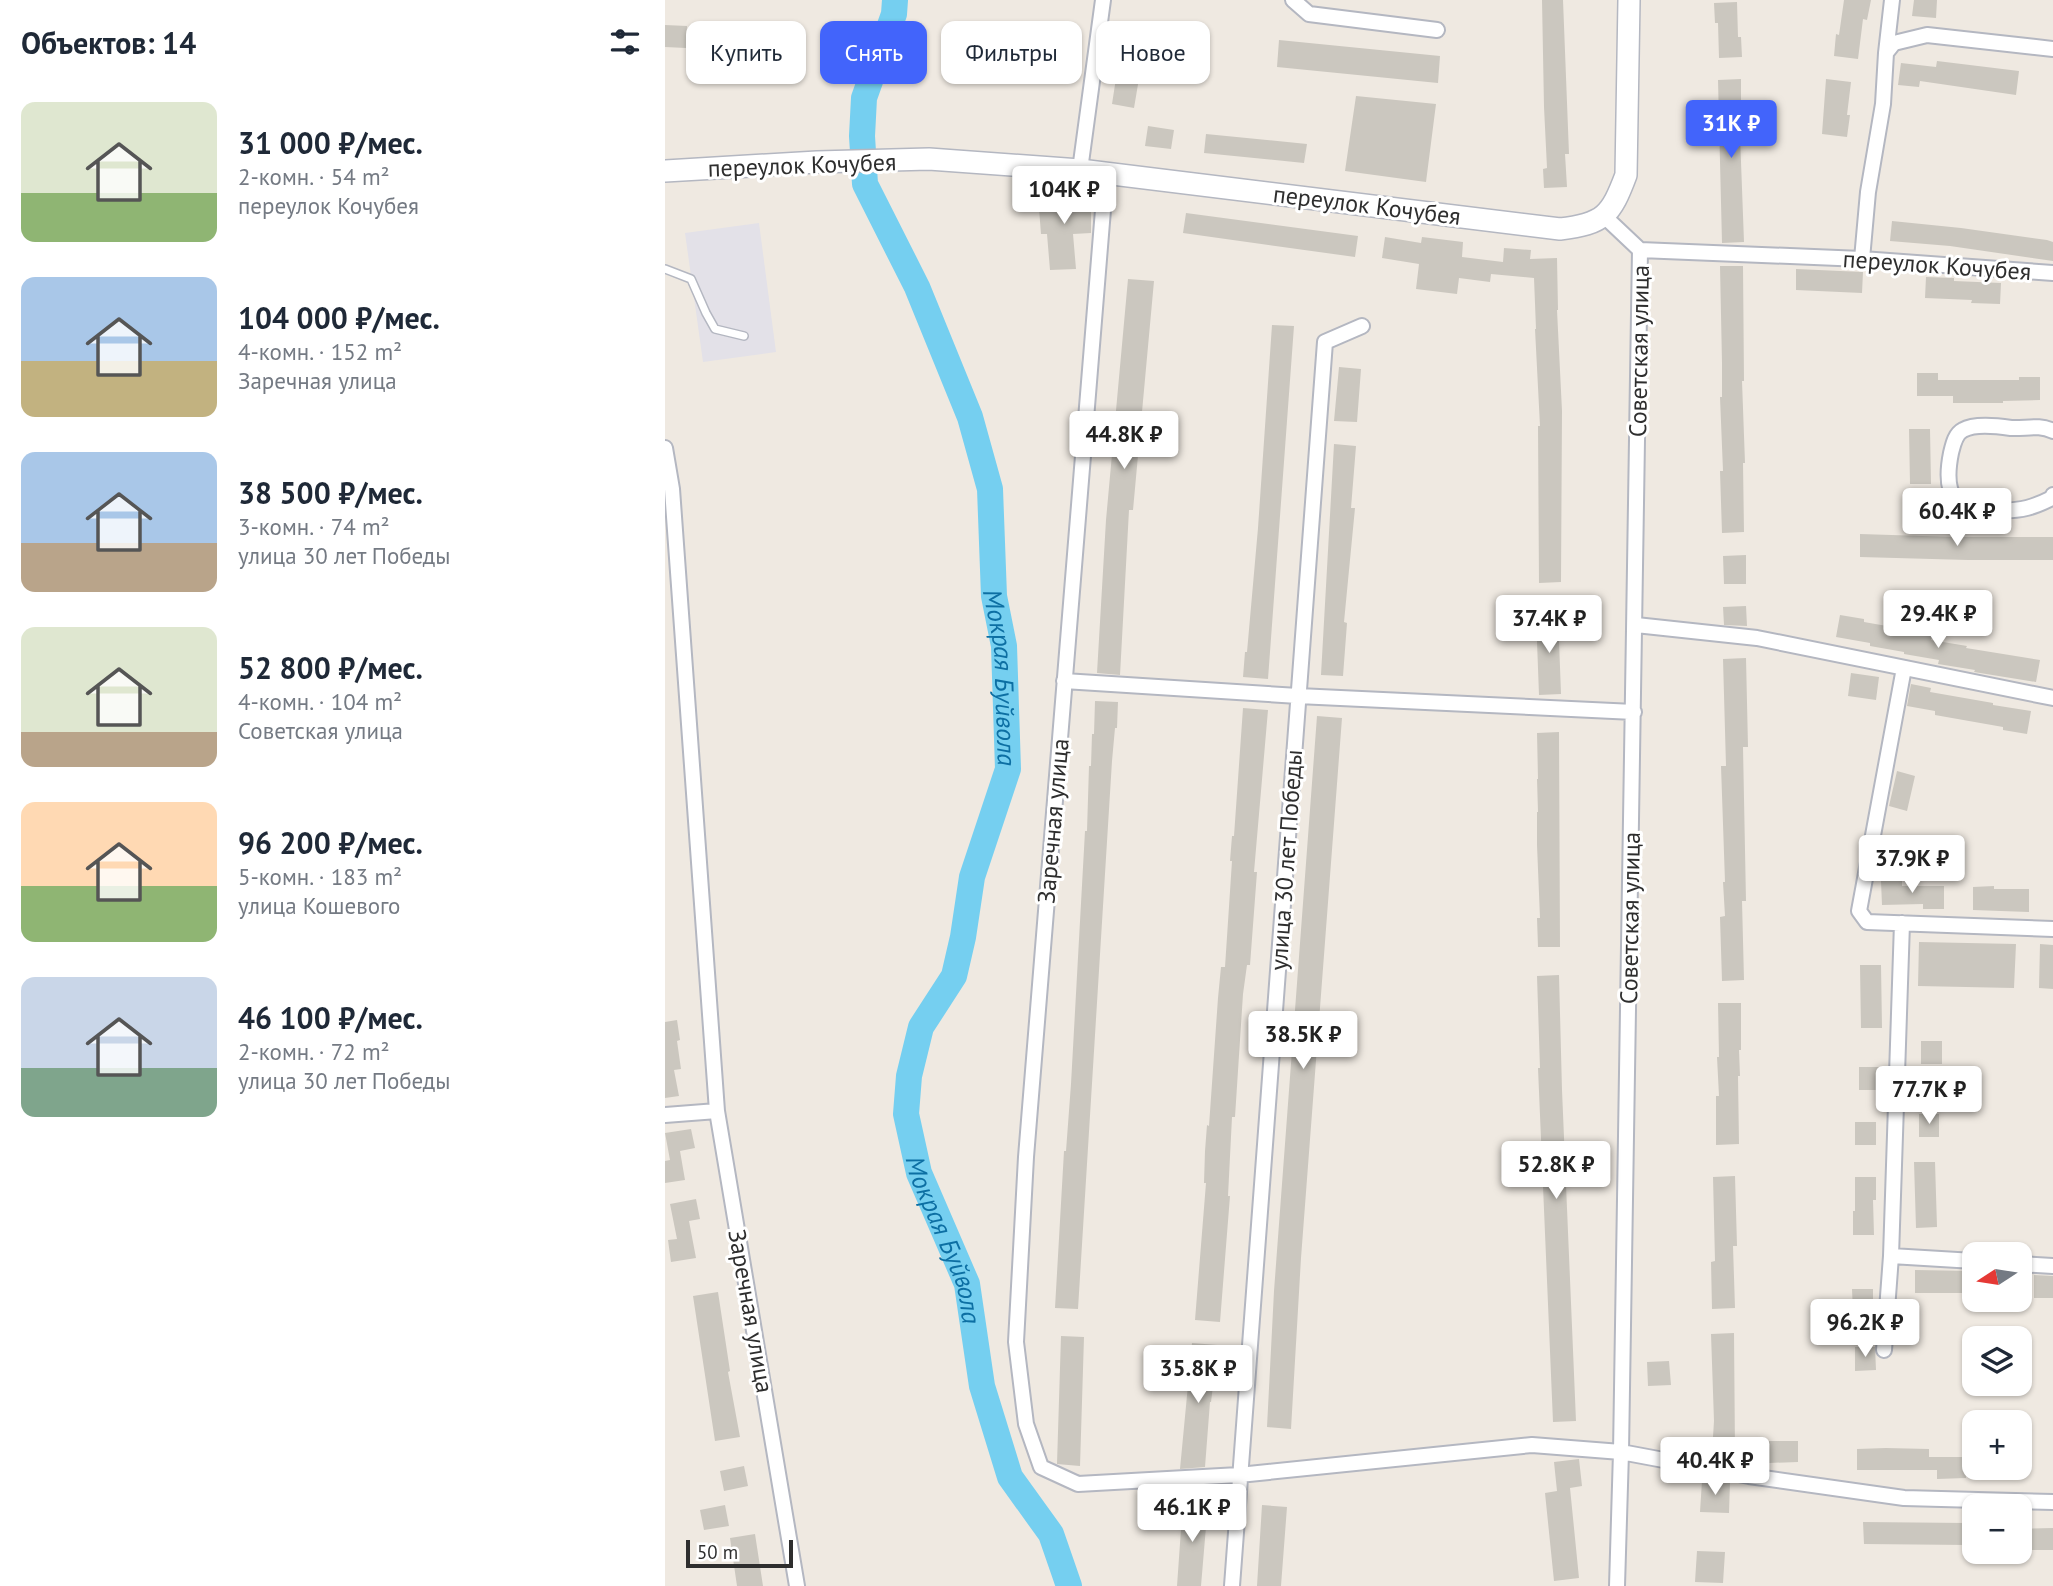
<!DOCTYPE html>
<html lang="ru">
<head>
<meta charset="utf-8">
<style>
	body { margin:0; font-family:"PT Sans",sans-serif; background:#f6f6f7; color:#1f2937; height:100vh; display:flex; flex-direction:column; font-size:26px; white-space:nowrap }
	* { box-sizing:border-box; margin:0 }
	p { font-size:23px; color:#747a83 }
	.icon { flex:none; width:38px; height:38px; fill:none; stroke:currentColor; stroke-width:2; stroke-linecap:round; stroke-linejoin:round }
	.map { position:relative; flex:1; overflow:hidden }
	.side { display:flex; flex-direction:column; background:#fff; width:665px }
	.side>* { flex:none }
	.guide { position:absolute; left:21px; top:21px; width:665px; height:63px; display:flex; gap:14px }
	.needle { width:46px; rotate:258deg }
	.controls { position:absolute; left:1297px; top:1242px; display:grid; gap:14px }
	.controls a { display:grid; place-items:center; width:70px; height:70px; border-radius:14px; background:#fff; box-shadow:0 2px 5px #0004; font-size:35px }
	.scale { position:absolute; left:21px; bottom:18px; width:107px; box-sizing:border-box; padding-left:7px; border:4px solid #2e2e2e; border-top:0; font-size:19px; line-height:24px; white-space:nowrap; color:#2e2e2e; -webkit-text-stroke:5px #fff; paint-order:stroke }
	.price { position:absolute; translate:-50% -60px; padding:0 16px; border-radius:7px; background:#fff; color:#222; font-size:23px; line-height:46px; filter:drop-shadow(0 2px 4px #0008) }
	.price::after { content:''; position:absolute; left:50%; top:42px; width:21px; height:16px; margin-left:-10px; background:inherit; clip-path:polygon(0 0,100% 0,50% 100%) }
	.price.selected { background:#4264fb; color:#fff }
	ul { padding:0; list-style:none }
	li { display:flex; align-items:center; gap:21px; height:175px; padding:0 21px }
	li span { display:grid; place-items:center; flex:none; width:196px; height:140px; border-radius:14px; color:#555 }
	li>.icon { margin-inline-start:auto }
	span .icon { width:84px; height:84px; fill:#fffc; stroke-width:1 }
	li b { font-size:30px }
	h2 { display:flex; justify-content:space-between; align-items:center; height:84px; padding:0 21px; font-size:30px }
	.pill { padding:0 24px; border-radius:14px; background:#fff; box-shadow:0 2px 5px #0004; font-size:24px; line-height:63px }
	.pill.selected { background:#4264fb; color:#fff }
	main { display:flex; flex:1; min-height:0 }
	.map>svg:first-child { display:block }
	.industrial { fill:#e3e1e8 }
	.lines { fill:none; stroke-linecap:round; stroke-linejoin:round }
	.river { stroke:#75cff0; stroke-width:26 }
	.building { fill:#cbc7bf }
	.service-casing { stroke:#b4b7c1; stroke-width:10 }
	.minor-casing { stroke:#b4b7c1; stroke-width:18 }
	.secondary-casing { stroke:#b4b7c1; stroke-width:24 }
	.service { stroke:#fff; stroke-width:7 }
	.minor { stroke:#fff; stroke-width:14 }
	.secondary { stroke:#fff; stroke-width:21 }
	.labels { text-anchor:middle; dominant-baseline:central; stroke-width:6; stroke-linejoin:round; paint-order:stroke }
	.street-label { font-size:24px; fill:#2e2e2e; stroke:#fff }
	.water-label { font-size:26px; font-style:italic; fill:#0d6fa3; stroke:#fff }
</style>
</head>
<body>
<main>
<section class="side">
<h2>Объектов: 14<svg class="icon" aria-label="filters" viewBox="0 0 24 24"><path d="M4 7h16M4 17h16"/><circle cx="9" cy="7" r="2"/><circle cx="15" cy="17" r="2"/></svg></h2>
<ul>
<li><span style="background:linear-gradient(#dfe7d0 65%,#8fb573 0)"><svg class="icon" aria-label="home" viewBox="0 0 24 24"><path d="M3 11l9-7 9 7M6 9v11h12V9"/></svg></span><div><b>31 000 ₽/мес.</b><p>2-комн. · 54 m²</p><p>переулок Кочубея</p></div></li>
<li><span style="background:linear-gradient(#a9c7e8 60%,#c2b280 0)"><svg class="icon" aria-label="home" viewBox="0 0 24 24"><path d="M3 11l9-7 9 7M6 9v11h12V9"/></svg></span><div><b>104 000 ₽/мес.</b><p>4-комн. · 152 m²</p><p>Заречная улица</p></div></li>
<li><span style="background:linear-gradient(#a9c7e8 65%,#b9a48a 0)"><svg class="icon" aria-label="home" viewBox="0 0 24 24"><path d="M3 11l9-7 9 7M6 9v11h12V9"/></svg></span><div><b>38 500 ₽/мес.</b><p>3-комн. · 74 m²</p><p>улица 30 лет Победы</p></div></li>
<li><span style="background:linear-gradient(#dfe7d0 75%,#b9a48a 0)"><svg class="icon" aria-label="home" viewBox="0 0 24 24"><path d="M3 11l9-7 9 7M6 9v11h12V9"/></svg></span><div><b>52 800 ₽/мес.</b><p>4-комн. · 104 m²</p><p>Советская улица</p></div></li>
<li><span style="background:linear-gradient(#ffd9b3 60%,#8fb573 0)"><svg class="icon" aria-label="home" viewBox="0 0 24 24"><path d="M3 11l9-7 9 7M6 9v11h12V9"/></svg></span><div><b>96 200 ₽/мес.</b><p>5-комн. · 183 m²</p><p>улица Кошевого</p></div></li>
<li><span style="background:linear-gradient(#c9d6e8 65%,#7fa58c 0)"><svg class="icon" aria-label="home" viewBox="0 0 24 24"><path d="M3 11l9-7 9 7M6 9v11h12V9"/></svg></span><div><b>46 100 ₽/мес.</b><p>2-комн. · 72 m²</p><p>улица 30 лет Победы</p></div></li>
</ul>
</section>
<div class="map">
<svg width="1388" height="1586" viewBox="0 0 1388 1586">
	<rect width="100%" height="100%" fill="#efe9e1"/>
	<path class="industrial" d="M94,223L111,352L38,362L20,233Z"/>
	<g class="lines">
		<path class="river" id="s1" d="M230,0L229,14L199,98L197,136L200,184L252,287L305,417L325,489L329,596L339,646L343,769L307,877L298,937L289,976L256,1027L244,1076L241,1114L254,1173L302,1284L317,1386L345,1477L386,1534L404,1586"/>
	</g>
	<path class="building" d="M877,0H898L904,154H900L902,187L879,188L878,169L882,168L879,107Z
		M1179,0H1206L1202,20L1198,19L1193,59L1169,56L1171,34L1174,35Z
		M1249,0H1272L1271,18L1247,16Z
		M1072,2L1073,37H1076L1077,57L1054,58L1053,23H1050L1049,3Z
		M0,25L22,26L21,48L0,47Z
		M458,33L481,37L469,108L447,104Z
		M614,40L775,56L773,83L612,67Z
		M1272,61L1354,71L1351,95L1255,81L1254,87L1233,85L1236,63L1271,67Z
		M1076,79V135H1075L1079,242L1057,243L1053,80Z
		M1161,79L1186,82L1182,115H1185L1182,137L1157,134Z
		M691,96L771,104L761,182L680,171Z
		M483,126L509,130L506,149L480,146Z
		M541,134L642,144L639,163L539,153Z
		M426,193V233L408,234L411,269L385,270L382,234H376L373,196Z
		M521,213L693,236L690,257L518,233Z
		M1227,221L1296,228L1382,240L1388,242V261L1285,246L1225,241Z
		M720,237L756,243L757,237L798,242L797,257L838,262L839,248L866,250L865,259L892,258L893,310H892L897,411L896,582L874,583L873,426H875L870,329H871L869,278L826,274L825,282L794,278L792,294L751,289L754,264L717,258Z
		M1055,266H1078L1079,381H1077L1080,463H1078L1079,532L1057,533L1055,471H1058L1055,397H1057V363Z
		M1131,269L1198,272L1197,293L1131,290Z
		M1261,277L1289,278V281L1336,283L1335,304L1306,303L1307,300L1260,298Z
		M463,279L489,281L468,510H464L455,675L432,673L441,520Z
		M607,325L629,326L603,679L578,677L580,652H582L593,528Z
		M674,367L696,369L692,422L669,421Z
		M1252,373H1273V380H1354V377H1375V400L1338,401V403H1288V396H1252Z
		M1244,429H1265L1266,484H1245Z
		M669,444L691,446L686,508H690L679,622L682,623L678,676L656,675Z
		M1195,534L1289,537H1388V560H1303L1195,557Z
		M1081,555V584H1059L1058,556Z
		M1081,606L1082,626L1059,625L1058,607Z
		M893,614L896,694L874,695L871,615Z
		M1175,615L1199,619V622L1233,628L1232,631L1267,636L1266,640L1302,646L1301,648L1375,660L1371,682L1309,672L1310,670L1273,664L1274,660L1239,654V652L1205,646V643L1171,637Z
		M1081,658L1083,747H1078L1081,901H1077L1079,980L1057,981L1055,917L1060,916L1058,882H1060L1056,766H1061L1058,659Z
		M1186,673L1214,677L1211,700L1183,696Z
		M1246,684L1266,688L1265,692L1328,703V705L1366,711L1362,734L1338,730V727L1270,715V711L1242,706Z
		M430,701L453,702L452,728H450L447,761L413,1309L390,1308L399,1151H401L406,1084L420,831H422L424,766H426L427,734H429Z
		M578,708L603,710L589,872H592L585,965H582L578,994L570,1117H567L563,1196H565L555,1322L530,1320L541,1183H539L540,1151L542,1125L544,1126L553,998L556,967H560L567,861H565L567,836H569Z
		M652,716L677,718L636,1258L626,1429L602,1427L609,1291Z
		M894,732L895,947H873L872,918H875L872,845V812H873L872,779H873L872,733Z
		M1232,771L1250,776L1242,811L1224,806Z
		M1216,881H1237V886H1279V909H1258V904L1217,905Z
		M1329,886V889H1364V912L1308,910V887Z
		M1254,942L1351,944L1349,988L1253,986Z
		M1375,944L1388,945V989L1374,988Z
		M1195,965H1216L1217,1028H1196Z
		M894,975L897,1090L911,1421L888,1422L873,1068H875L872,976Z
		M1053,1003H1076V1050H1074L1075,1076H1073L1074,1144L1051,1145V1096H1054L1052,1057H1054Z
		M12,1020L15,1040L12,1041L16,1069L9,1070L14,1096L0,1098V1022Z
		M1256,1041H1277V1064H1256Z
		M1194,1067H1214V1090H1194Z
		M1254,1114H1274V1137H1254Z
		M1190,1122H1211V1145H1190Z
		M26,1129L30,1148L15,1151L20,1180L0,1183V1161L5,1160L0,1133Z
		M1249,1162H1270L1272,1227L1251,1228Z
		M1070,1176L1072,1246H1068L1070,1308L1047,1309L1046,1262L1050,1261L1048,1177Z
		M1190,1177H1211V1200H1208L1209,1235H1188V1211H1190Z
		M31,1199L35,1219L24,1221L31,1258L6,1262L3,1240L12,1239L5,1204Z
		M1250,1270L1308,1271V1293H1250Z
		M1369,1275L1388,1276V1298H1369Z
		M1187,1289H1208V1312H1188Z
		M53,1292L65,1371L63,1372L75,1437L50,1441L28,1296Z
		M1069,1333L1070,1453H1047L1049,1421L1046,1334Z
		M396,1336L419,1337L415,1466L392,1464Z
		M527,1343L552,1345L550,1370L546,1402H545L540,1467L515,1469Z
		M1190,1347H1210L1211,1370L1190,1371Z
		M1004,1361L1006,1385L983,1386L982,1362Z
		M1104,1441H1133V1462L1104,1463Z
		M1221,1448L1264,1449V1457H1300L1301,1478L1272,1479V1470H1192V1449Z
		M914,1459L917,1486L905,1488L914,1578L889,1581L880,1493L892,1491L889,1462Z
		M79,1466L83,1486L59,1491L55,1471Z
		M1037,1481L1065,1482L1064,1513L1035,1512Z
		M518,1501L543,1503L536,1586H512Z
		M60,1505L64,1526L39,1530L35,1510Z
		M597,1505L622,1507L616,1586H592Z
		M1198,1522L1302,1523L1303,1545L1199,1544Z
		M1388,1528V1550H1354V1529Z
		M90,1534L98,1586H72L65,1538Z
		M1032,1551L1060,1552L1058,1583L1030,1582Z"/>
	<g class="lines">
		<defs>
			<path id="service" d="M0,269L26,279L41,313L50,329L79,336"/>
			<path id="minor" d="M628,0L644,14L772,30
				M1221,53L1229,43L1262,35L1388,49
				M415,170L438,0
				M441,173L361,1157L351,1342L361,1424L376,1467L413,1484L574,1475L867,1445L956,1452L1084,1476L1239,1498L1388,1502
				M939,216L975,250L1197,259L1388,273
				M1197,259L1203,192L1218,104L1221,53L1227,0
				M1388,431C1374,424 1360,429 1346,428C1333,426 1310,423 1298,430C1290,434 1288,445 1286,453C1277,498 1291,513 1336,511C1358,510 1367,508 1387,498L1388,495
				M0,448L7,489L52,1111L132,1586
				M971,625L1092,638L1388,698
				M1239,668L1194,911L1202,922L1388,929
				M399,681L633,696L969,712
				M0,1115L52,1111
				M1226,1256L1309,1261
				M1354,1264L1388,1266
				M1219,1350L1226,1256L1237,923
				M567,1586L660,342L697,326
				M952,1586L956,1452L975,250"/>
			<path id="secondary" d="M0,171L152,162L264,159L415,170L895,229C939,224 946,215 961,175L964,0"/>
		</defs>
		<use href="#service" class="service-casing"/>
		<use href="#minor" class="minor-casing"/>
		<use href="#secondary" class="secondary-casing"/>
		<use href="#service" class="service"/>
		<use href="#minor" class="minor"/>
		<use href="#secondary" class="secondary"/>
	</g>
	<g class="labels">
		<g class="street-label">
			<text transform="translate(137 165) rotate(-2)">переулок Кочубея</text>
			<text transform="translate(702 205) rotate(7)">переулок Кочубея</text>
			<text transform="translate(1272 265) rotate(4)">переулок Кочубея</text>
			<text transform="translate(974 351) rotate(-89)">Советская улица</text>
			<text transform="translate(388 821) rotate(-85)">Заречная улица</text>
			<text transform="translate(621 860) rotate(-86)">улица 30 лет Победы</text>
			<text transform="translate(965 918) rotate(-89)">Советская улица</text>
			<text transform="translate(86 1311) rotate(80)">Заречная улица</text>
		</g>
		<g class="water-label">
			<text stroke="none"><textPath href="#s1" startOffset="709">Мокрая Буйвола</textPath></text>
			<text stroke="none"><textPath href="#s1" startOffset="1297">Мокрая Буйвола</textPath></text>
		</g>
	</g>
</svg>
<div class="controls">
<a><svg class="needle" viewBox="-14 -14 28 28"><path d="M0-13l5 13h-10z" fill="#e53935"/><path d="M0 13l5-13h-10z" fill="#747a83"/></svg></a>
<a><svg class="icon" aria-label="layers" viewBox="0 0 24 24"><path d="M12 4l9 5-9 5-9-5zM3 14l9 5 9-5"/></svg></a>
<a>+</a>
<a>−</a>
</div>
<div class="scale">50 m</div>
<b class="price selected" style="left:1066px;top:160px">31K ₽</b>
<b class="price" style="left:399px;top:226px">104K ₽</b>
<b class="price" style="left:459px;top:471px">44.8K ₽</b>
<b class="price" style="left:1292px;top:548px">60.4K ₽</b>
<b class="price" style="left:1273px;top:650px">29.4K ₽</b>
<b class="price" style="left:884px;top:655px">37.4K ₽</b>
<b class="price" style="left:1247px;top:895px">37.9K ₽</b>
<b class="price" style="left:638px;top:1071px">38.5K ₽</b>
<b class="price" style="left:1264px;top:1126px">77.7K ₽</b>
<b class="price" style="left:891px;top:1201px">52.8K ₽</b>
<b class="price" style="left:1200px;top:1359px">96.2K ₽</b>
<b class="price" style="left:533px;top:1405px">35.8K ₽</b>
<b class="price" style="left:1050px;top:1497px">40.4K ₽</b>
<b class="price" style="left:527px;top:1544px">46.1K ₽</b>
<div class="guide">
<a class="pill">Купить</a>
<a class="pill selected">Снять</a>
<a class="pill">Фильтры</a>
<a class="pill">Новое</a>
</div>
</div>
</main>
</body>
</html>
